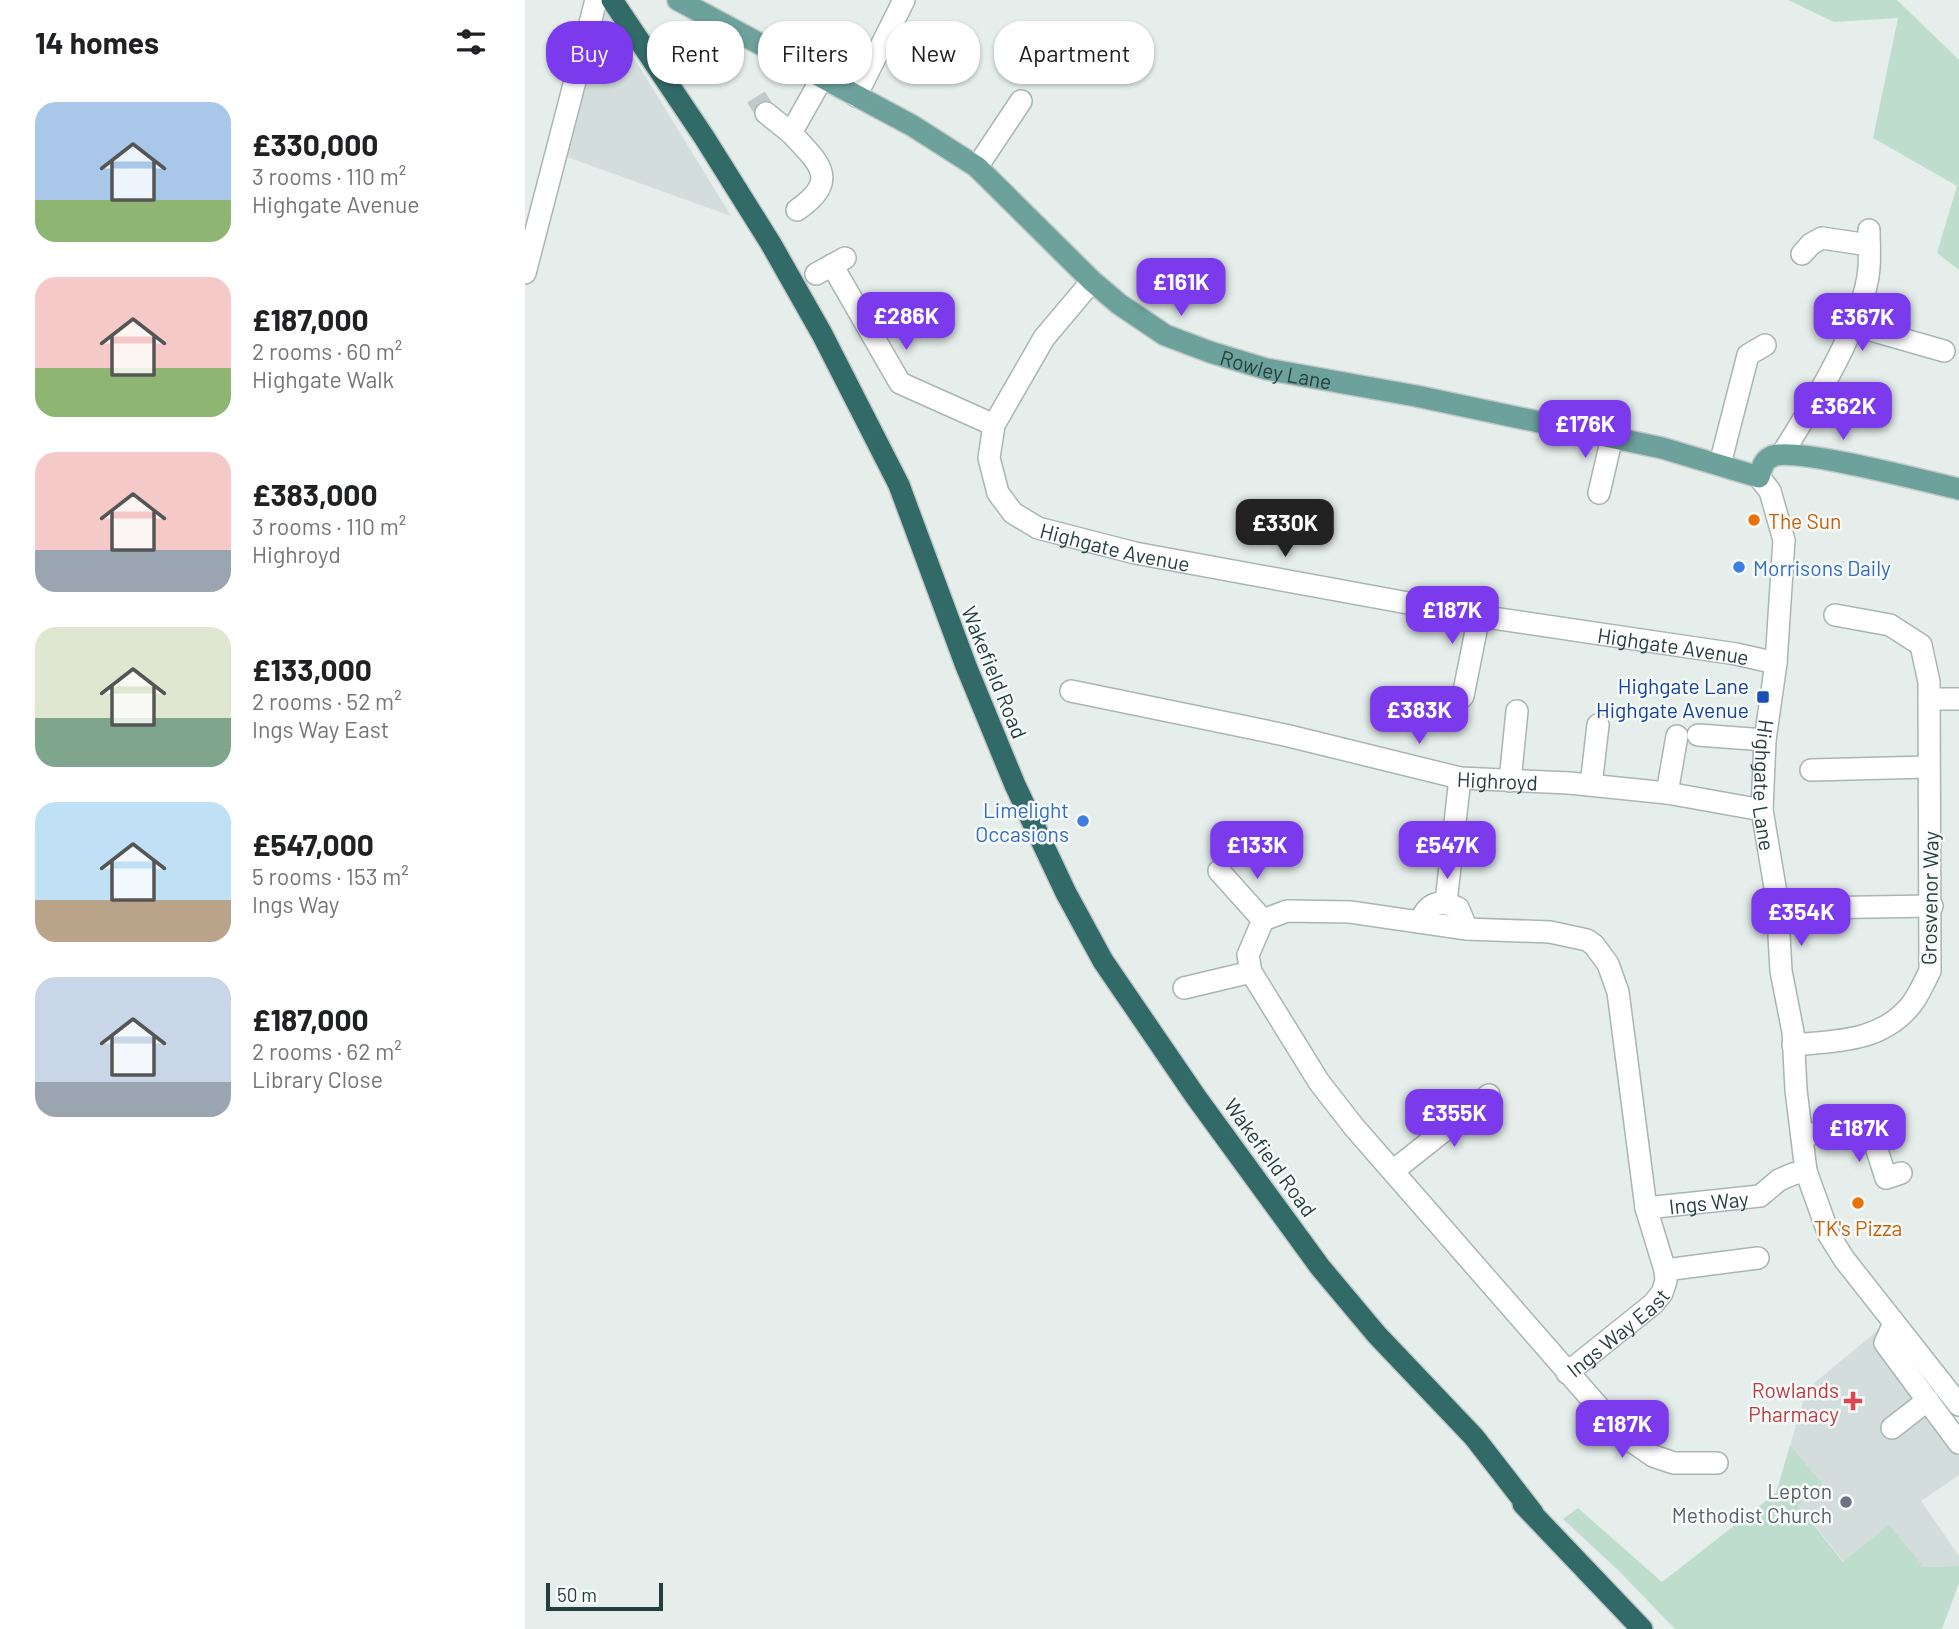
<!DOCTYPE html>
<html lang="en">
<head>
<meta charset="utf-8">
<style>
	body { margin:0; font-family:Barlow,sans-serif; background:#f2f2f2; color:#202124; height:100vh; display:flex; flex-direction:column; font-size:26px; white-space:nowrap }
	* { box-sizing:border-box; margin:0 }
	p { font-size:23px; color:#757577 }
	.icon { flex:none; width:38px; height:38px; fill:none; stroke:currentColor; stroke-width:2; stroke-linecap:round; stroke-linejoin:round }
	.map { position:relative; flex:1; overflow:hidden }
	.panel { display:flex; flex-direction:column; background:#fff; width:525px }
	.panel>* { flex:none }
	.hud { position:absolute; left:21px; top:21px; width:665px; height:63px; display:flex; gap:14px }
	.scale { position:absolute; left:21px; bottom:18px; width:117px; box-sizing:border-box; padding-left:7px; border:4px solid #253f3c; border-top:0; font-size:19px; line-height:24px; white-space:nowrap; color:#253f3c; -webkit-text-stroke:5px #f6faf9; paint-order:stroke }
	.price { position:absolute; translate:-50% -60px; padding:0 16px; border-radius:14px; background:#7c3aed; color:#fff; font-size:23px; line-height:46px; filter:drop-shadow(0 2px 4px #0008) }
	.price::after { content:''; position:absolute; left:50%; top:42px; width:21px; height:16px; margin-left:-10px; background:inherit; clip-path:polygon(0 0,100% 0,50% 100%) }
	.price.selected { background:#222; color:#fff }
	ul { padding:0; list-style:none }
	li { display:flex; align-items:center; gap:21px; height:175px; padding:0 35px }
	li span { display:grid; place-items:center; flex:none; width:196px; height:140px; border-radius:21px; color:#555 }
	li>.icon { margin-inline-start:auto }
	span .icon { width:84px; height:84px; fill:#fffc; stroke-width:1 }
	li b { font-size:30px }
	h2 { display:flex; justify-content:space-between; align-items:center; height:84px; padding:0 35px; font-size:30px }
	.chip { padding:0 24px; border-radius:28px; background:#fff; box-shadow:0 2px 5px #0004; font-size:24px; line-height:63px }
	.chip.selected { background:#7c3aed; color:#fff }
	main { display:flex; flex:1; min-height:0 }
	.map>svg:first-child { display:block }
	.built { fill:#d3dddb }
	.green { fill:#bfddcd }
	.lines { fill:none; stroke-linecap:round; stroke-linejoin:round }
	.minor-tunnel { stroke:#bfcbc8; stroke-width:21; stroke-dasharray:21 10; stroke-linecap:butt }
	.minor-casing { stroke:#a8b6b3; stroke-width:24 }
	.major-casing { stroke:#c2c9c8; stroke-width:24 }
	.highway-casing { stroke:#c2c9c8; stroke-width:24 }
	.minor { stroke:#fff; stroke-width:21 }
	.major { stroke:#6ca19c; stroke-width:21 }
	.highway { stroke:#326a68; stroke-width:21 }
	.food-dot { fill:#e8710a; stroke:#f6faf9; stroke-width:2.5 }
	.shop-dot { fill:#3f7fe0; stroke:#f6faf9; stroke-width:2.5 }
	.transit-dot { fill:#1a4fb4; stroke:#f6faf9; stroke-width:2.5 }
	.health-dot { fill:#e0444e; stroke:#f6faf9; stroke-width:2.5 }
	.worship-dot { fill:#6b7280; stroke:#f6faf9; stroke-width:2.5 }
	.labels { text-anchor:middle; dominant-baseline:central; stroke-width:5; stroke-linejoin:round; paint-order:stroke }
	.street-label { font-size:21px; fill:#253f3c; stroke:#f6faf9 }
	.food-label { font-size:21px; fill:#c56008; stroke:#f6faf9; text-anchor:start }
	.shop-label { font-size:21px; fill:#366cbe; stroke:#f6faf9; text-anchor:start }
	.transit-label { font-size:21px; fill:#164399; stroke:#f6faf9; text-anchor:end }
	.health-label { font-size:21px; fill:#be3a42; stroke:#f6faf9; text-anchor:end }
	.worship-label { font-size:21px; fill:#5b616d; stroke:#f6faf9; text-anchor:end }
</style>
</head>
<body>
<main>
<section class="panel">
<h2>14 homes<svg class="icon" aria-label="filters" viewBox="0 0 24 24"><path d="M4 7h16M4 17h16"/><circle cx="9" cy="7" r="2"/><circle cx="15" cy="17" r="2"/></svg></h2>
<ul>
<li><span style="background:linear-gradient(#a9c7e8 70%,#8fb573 0)"><svg class="icon" aria-label="home" viewBox="0 0 24 24"><path d="M3 11l9-7 9 7M6 9v11h12V9"/></svg></span><div><b>£330,000</b><p>3 rooms · 110 m²</p><p>Highgate Avenue</p></div></li>
<li><span style="background:linear-gradient(#f6c9c9 65%,#8fb573 0)"><svg class="icon" aria-label="home" viewBox="0 0 24 24"><path d="M3 11l9-7 9 7M6 9v11h12V9"/></svg></span><div><b>£187,000</b><p>2 rooms · 60 m²</p><p>Highgate Walk</p></div></li>
<li><span style="background:linear-gradient(#f6c9c9 70%,#9aa5b1 0)"><svg class="icon" aria-label="home" viewBox="0 0 24 24"><path d="M3 11l9-7 9 7M6 9v11h12V9"/></svg></span><div><b>£383,000</b><p>3 rooms · 110 m²</p><p>Highroyd</p></div></li>
<li><span style="background:linear-gradient(#dfe7d0 65%,#7fa58c 0)"><svg class="icon" aria-label="home" viewBox="0 0 24 24"><path d="M3 11l9-7 9 7M6 9v11h12V9"/></svg></span><div><b>£133,000</b><p>2 rooms · 52 m²</p><p>Ings Way East</p></div></li>
<li><span style="background:linear-gradient(#bfe0f5 70%,#b9a48a 0)"><svg class="icon" aria-label="home" viewBox="0 0 24 24"><path d="M3 11l9-7 9 7M6 9v11h12V9"/></svg></span><div><b>£547,000</b><p>5 rooms · 153 m²</p><p>Ings Way</p></div></li>
<li><span style="background:linear-gradient(#c9d6e8 75%,#9aa5b1 0)"><svg class="icon" aria-label="home" viewBox="0 0 24 24"><path d="M3 11l9-7 9 7M6 9v11h12V9"/></svg></span><div><b>£187,000</b><p>2 rooms · 62 m²</p><p>Library Close</p></div></li>
</ul>
</section>
<div class="map">
<svg width="1434" height="1629" viewBox="0 0 1434 1629">
	<rect width="100%" height="100%" fill="#e5eeeb"/>
	<path class="built" d="M77,6L206,216L42,157Z
		M1358,1326L1434,1425V1475L1396,1501L1434,1556V1566L1399,1567L1319,1562L1273,1504L1298,1484L1265,1445L1282,1389Z"/>
	<path class="green" d="M1263,0H1372L1434,60V270L1412,253L1432,186L1348,138L1373,18L1309,22Z
		M1265,1445L1298,1484L1273,1505L1318,1562L1364,1525L1399,1567L1434,1566V1583L1417,1629H1150L1094,1571L1038,1519L1053,1508L1137,1582L1251,1493Z"/>
	<g class="lines">
		<path class="minor-tunnel" d="M231,97L241,113"/>
		<defs>
			<g id="minor">
				<path d="M331,96L379,0"/>
				<path d="M241,113L266,133"/>
				<path d="M452,167L496,101"/>
				<path d="M272,210C315,180 295,164 266,133L297,78"/>
				<path d="M1277,254L1286,244L1297,238L1344,245"/>
				<path d="M307,265L375,383L469,425"/>
				<path d="M0,273L71,0"/>
				<path d="M291,274L320,258"/>
				<path id="s1" d="M567,281L519,338L469,425L464,458L473,493L488,513L513,528L610,553L954,616L1211,654L1251,663"/>
				<path d="M1328,325L1419,351"/>
				<path d="M1257,454C1286,408 1340,322 1344,268C1345,256 1344,242 1344,230"/>
				<path d="M1195,464L1223,355L1240,345"/>
				<path id="s2" d="M1234,477L1245,491L1259,540L1251,663L1240,740L1237,810L1252,899L1256,971L1268,1032L1271,1090L1281,1171L1304,1235L1319,1259L1434,1405"/>
				<path d="M1074,493L1087,437"/>
				<path id="s3" d="M546,691L760,735L935,778L1044,783L1142,793L1237,810"/>
				<path d="M894,698L933,701L938,696L954,616"/>
				<path d="M1404,699H1434"/>
				<path d="M1173,735L1240,740"/>
				<path d="M1286,770L1404,767"/>
				<path d="M985,781L992,711"/>
				<path d="M1066,785L1073,725"/>
				<path d="M1142,793L1152,736"/>
				<path d="M694,871L738,920"/>
				<path d="M921,902L935,778"/>
				<path d="M1283,908L1407,906"/>
				<path d="M895,922C903,902 914,899 933,908L942,929"/>
				<path d="M659,988L726,972"/>
				<path d="M1268,1045C1312,1041 1356,1042 1386,1005C1394,995 1399,982 1405,971L1404,682L1396,645L1365,625L1310,615"/>
				<path d="M1277,1137L1342,1119L1361,1178L1376,1173"/>
				<path d="M868,1171L964,1095"/>
				<path id="s4" d="M1121,1208L1235,1196L1254,1180L1268,1174L1281,1171"/>
				<path d="M1140,1270L1233,1258"/>
				<path d="M1369,1323L1360,1343L1434,1443"/>
				<path id="s5" d="M1042,1373L1128,1304L1137,1293L1141,1281L1140,1270L1121,1208L1093,992L1083,964L1069,945L1062,940L1025,932L942,929L825,912L762,911L738,920L723,955L726,972L794,1082L829,1127L1084,1419L1105,1440L1128,1456L1149,1463H1192"/>
				<path d="M1367,1428L1403,1400"/>
			</g>
			<g id="major">
				<path id="s6" d="M153,0L388,126L452,167L567,281L594,304L640,335L685,352L741,369L891,396L1137,448L1234,477C1237,468 1238,460 1248,456C1271,447 1403,482 1434,489"/>
			</g>
			<path id="highway" d="M87,0L179,137L246,244L297,334L374,485L441,666L490,785L541,893L578,961L671,1097L795,1267L852,1335L949,1437L1008,1513
				M998,1504L1117,1629"/>
		</defs>
		<use href="#minor" class="minor-casing"/>
		<use href="#major" class="major-casing"/>
		<use href="#highway" class="highway-casing"/>
		<use href="#minor" class="minor"/>
		<use href="#major" class="major"/>
		<use href="#highway" class="highway"/>
	</g>
	<g class="food-dot">
		<circle cx="1229" cy="520" r="7"/>
		<circle cx="1333" cy="1203" r="7"/>
	</g>
	<g class="shop-dot">
		<circle cx="1214" cy="567" r="7"/>
		<circle cx="558" cy="821" r="7"/>
	</g>
	<rect class="transit-dot" x="1231" y="690" width="14" height="14" rx="3.5"/>
	<path class="health-dot" d="M1324.5 1390.5h7v7h7v7h-7v7h-7v-7h-7v-7h7z"/>
	<circle class="worship-dot" cx="1321" cy="1502" r="7"/>
	<g class="labels">
		<g class="street-label">
			<text stroke="none"><textPath href="#s6" startOffset="712">Rowley Lane</textPath></text>
			<text stroke="none"><textPath href="#s1" startOffset="378">Highgate Avenue</textPath></text>
			<text stroke="none"><textPath href="#s1" startOffset="945">Highgate Avenue</textPath></text>
			<text transform="translate(470 672) rotate(68)">Wakefield Road</text>
			<text stroke="none"><textPath href="#s3" startOffset="436">Highroyd</textPath></text>
			<text stroke="none"><textPath href="#s2" startOffset="315">Highgate Lane</textPath></text>
			<text transform="translate(1404 898) rotate(-89)">Grosvenor Way</text>
			<text transform="translate(746 1157) rotate(54)">Wakefield Road</text>
			<text stroke="none"><textPath href="#s4" startOffset="63">Ings Way</textPath></text>
			<text stroke="none"><textPath href="#s5" startOffset="65">Ings Way East</textPath></text>
		</g>
		<g class="food-label">
			<text x="1243" y="520">The Sun</text>
			<text x="1333" y="1227" text-anchor="middle">TK's Pizza</text>
		</g>
		<g class="shop-label">
			<text x="1228" y="567">Morrisons Daily</text>
			<text x="544" y="809" text-anchor="end">Limelight<tspan x="544" dy="24">Occasions</tspan></text>
		</g>
		<g class="transit-label">
			<text x="1224" y="685">Highgate Lane<tspan x="1224" dy="24">Highgate Avenue</tspan></text>
		</g>
		<g class="health-label">
			<text x="1314" y="1389">Rowlands<tspan x="1314" dy="24">Pharmacy</tspan></text>
		</g>
		<g class="worship-label">
			<text x="1307" y="1490">Lepton<tspan x="1307" dy="24">Methodist Church</tspan></text>
		</g>
	</g>
</svg>
<div class="scale">50 m</div>
<b class="price" style="left:656px;top:318px">£161K</b>
<b class="price" style="left:381px;top:352px">£286K</b>
<b class="price" style="left:1337px;top:353px">£367K</b>
<b class="price" style="left:1318px;top:442px">£362K</b>
<b class="price" style="left:1060px;top:460px">£176K</b>
<b class="price selected" style="left:760px;top:559px">£330K</b>
<b class="price" style="left:927px;top:646px">£187K</b>
<b class="price" style="left:894px;top:746px">£383K</b>
<b class="price" style="left:732px;top:881px">£133K</b>
<b class="price" style="left:922px;top:881px">£547K</b>
<b class="price" style="left:1276px;top:948px">£354K</b>
<b class="price" style="left:929px;top:1149px">£355K</b>
<b class="price" style="left:1334px;top:1164px">£187K</b>
<b class="price" style="left:1097px;top:1460px">£187K</b>
<div class="hud">
<a class="chip selected">Buy</a>
<a class="chip">Rent</a>
<a class="chip">Filters</a>
<a class="chip">New</a>
<a class="chip">Apartment</a>
</div>
</div>
</main>
</body>
</html>
